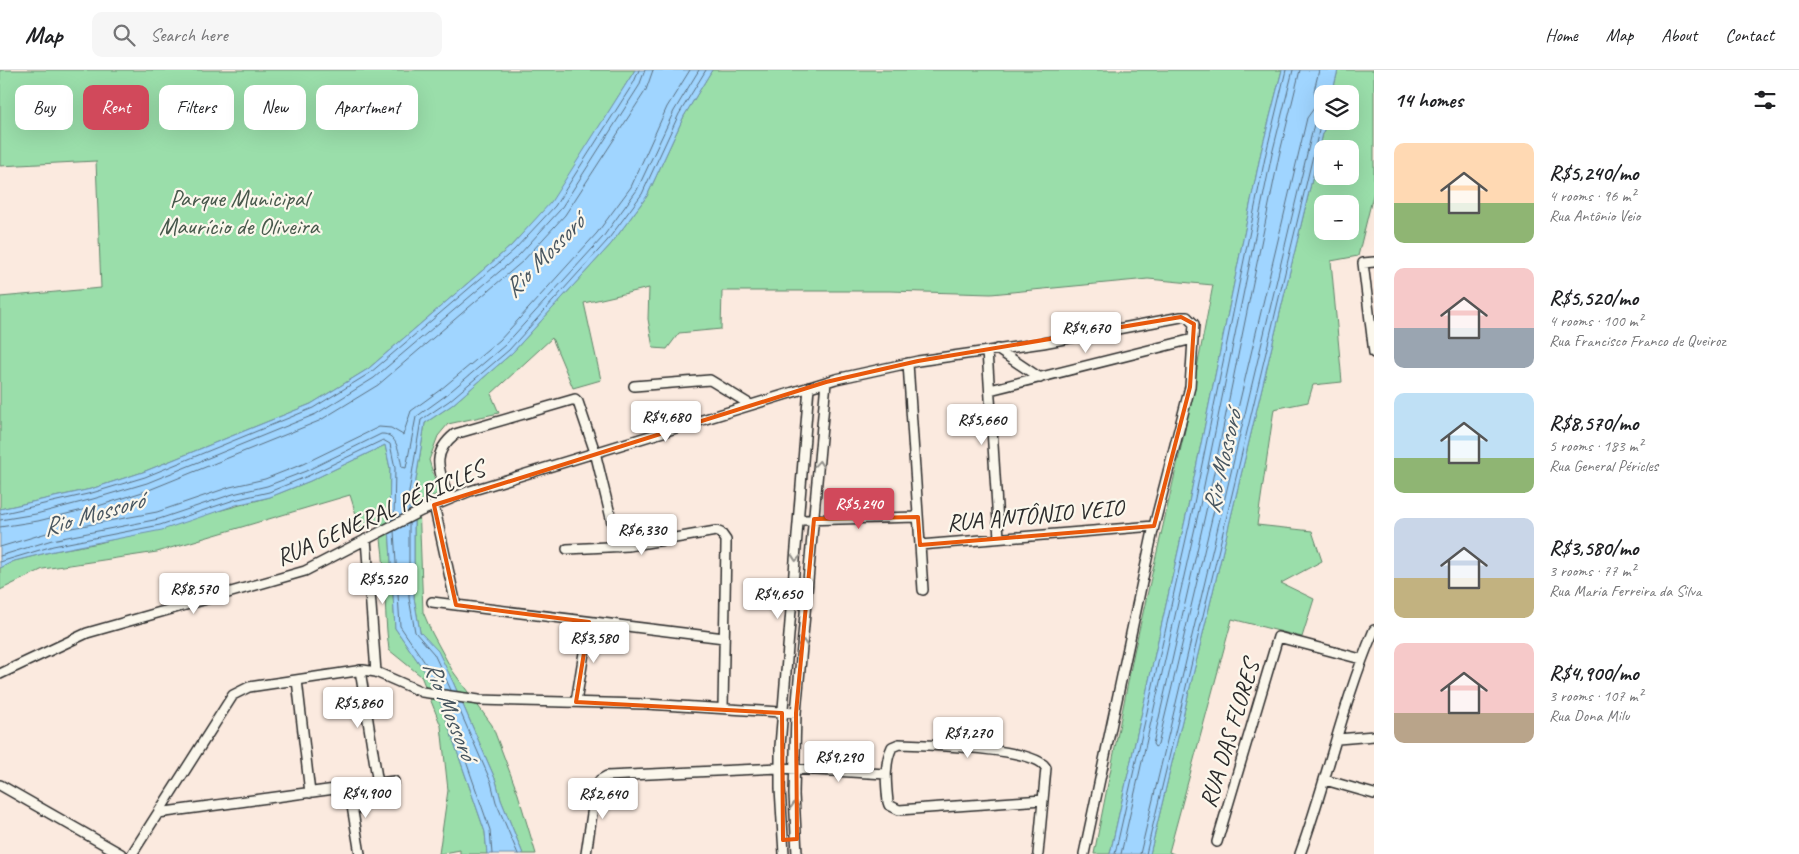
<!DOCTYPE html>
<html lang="en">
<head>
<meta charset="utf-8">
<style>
	body { margin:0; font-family:Caveat,sans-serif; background:#f6f6f6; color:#202124; height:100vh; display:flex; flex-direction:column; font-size:19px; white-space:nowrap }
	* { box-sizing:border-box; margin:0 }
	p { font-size:16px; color:#757577 }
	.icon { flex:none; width:28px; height:28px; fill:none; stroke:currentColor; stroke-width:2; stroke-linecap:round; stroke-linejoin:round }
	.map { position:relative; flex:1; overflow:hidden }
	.drawer { display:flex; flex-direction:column; background:#fff; width:425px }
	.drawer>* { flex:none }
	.guide { position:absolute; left:15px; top:15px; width:475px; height:45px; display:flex; gap:10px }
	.controls { position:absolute; left:1314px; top:15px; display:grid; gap:10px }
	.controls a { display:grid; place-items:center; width:45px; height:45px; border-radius:10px; background:#fff; box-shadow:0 5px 20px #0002; font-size:25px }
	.price { position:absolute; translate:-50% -42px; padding:0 11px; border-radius:5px; background:#fff; color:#222; font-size:16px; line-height:32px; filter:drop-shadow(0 1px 2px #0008) }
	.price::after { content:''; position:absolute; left:50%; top:30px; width:15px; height:11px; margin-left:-8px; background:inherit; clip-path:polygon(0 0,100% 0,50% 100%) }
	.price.selected { background:#d1495b; color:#fff }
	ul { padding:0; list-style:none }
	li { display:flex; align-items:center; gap:15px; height:125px; padding:0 20px }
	li span { display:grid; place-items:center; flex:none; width:140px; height:100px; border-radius:10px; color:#555 }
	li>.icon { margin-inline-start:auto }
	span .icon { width:60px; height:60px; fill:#fffc; stroke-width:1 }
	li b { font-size:21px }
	h2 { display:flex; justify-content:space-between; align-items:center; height:60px; padding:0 20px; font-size:21px }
	.tag { padding:0 18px; border-radius:10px; background:#fff; box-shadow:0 5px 20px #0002; font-size:18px; line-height:45px }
	.tag.selected { background:#d1495b; color:#fff }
	header { display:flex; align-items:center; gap:30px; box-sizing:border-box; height:70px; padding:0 25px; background:#fff; border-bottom:1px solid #e0e0e0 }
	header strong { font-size:24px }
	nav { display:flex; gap:28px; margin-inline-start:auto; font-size:18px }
	.search { width:350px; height:45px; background:#f6f6f6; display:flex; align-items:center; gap:12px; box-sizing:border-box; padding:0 18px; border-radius:10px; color:#757577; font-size:19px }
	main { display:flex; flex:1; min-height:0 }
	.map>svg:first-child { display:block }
	.green { fill:#9adeaa; stroke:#62846a; fill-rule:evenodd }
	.water { fill:#a0d5ff; stroke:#7191aa }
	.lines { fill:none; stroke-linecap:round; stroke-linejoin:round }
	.shore { stroke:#5a6f80; stroke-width:1 }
	.minor-casing { stroke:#2b2b2b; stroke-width:12 }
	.minor { stroke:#fbf7ec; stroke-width:9 }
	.oneway { stroke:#93918c }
	.marked { fill:none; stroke:#e8590c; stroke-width:4; stroke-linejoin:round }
	.labels { text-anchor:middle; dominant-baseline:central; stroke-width:4.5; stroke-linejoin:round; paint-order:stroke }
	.park-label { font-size:24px; fill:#47584b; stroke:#fbf7ec }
	.street-label { font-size:24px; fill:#2b2b2b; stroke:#fbf7ec }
	.water-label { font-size:25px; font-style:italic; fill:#485660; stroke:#fbf7ec }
</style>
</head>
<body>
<header>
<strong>Map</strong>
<div class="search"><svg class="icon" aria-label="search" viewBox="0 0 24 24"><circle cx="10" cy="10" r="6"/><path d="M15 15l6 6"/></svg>Search here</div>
<nav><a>Home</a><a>Map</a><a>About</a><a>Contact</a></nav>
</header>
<main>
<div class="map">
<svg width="1374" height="784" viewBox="0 0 1374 784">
	<rect width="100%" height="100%" fill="#fbeadf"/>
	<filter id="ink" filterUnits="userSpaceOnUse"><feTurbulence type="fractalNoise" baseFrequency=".02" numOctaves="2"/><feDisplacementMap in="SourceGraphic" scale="10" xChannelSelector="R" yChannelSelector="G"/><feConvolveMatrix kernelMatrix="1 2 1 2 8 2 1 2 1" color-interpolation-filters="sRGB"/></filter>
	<g filter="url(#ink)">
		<path class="green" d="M0,0H635L552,132L511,176L368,299L311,334L143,402L91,419L0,439V227L101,218L96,91L0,96Z
			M712,0H1282L1261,82L1188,437L1110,784H1094L1134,582L1185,360L1213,215L1148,209L991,224L890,221H722L721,259L679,263L667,279L653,278L648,249L649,218L584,233L601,310L573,318L552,268L491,324L499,343L448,354L438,366L429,390L439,423L419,433L423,542L432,563L452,600L492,655L518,724L536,784H523L501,730L496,711L453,612L438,582L420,562L414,528V422L425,353L452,335L512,283L611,174L647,126L684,46Z
			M1338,0H1374V121L1358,186L1331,191L1342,312L1313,315L1308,332L1274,339L1257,455L1312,461L1322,491L1281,513L1314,529L1302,567L1232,549L1169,782L1174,784H1150L1326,51H1350V24H1332ZM1322,79H1350V106H1322ZM1322,134H1350V161H1322Z
			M385,375L390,398L389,456L395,558L428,606L439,629L485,762L487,784H460V780L439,784L448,720L441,656L421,606L389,580C383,537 387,494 378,451L361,460L350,425L157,482L43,499L0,520V498L14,491L54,481L99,473L270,427L310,411Z"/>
		<path class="water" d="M635,0H712L684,46L647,126L611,174L512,283L452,335L425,353L414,422V528L420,562L438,581L453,612L496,711L501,730L523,784H487L485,762L439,629L428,606L395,558L389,456L390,398L385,375L310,411L270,427L236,435L162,460L54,481L14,491L0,498V439L91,419L143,402L311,334L368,299L511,176L551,132Z
			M1282,0H1338L1332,24H1322V51H1326L1150,784H1110L1188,437L1261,82Z"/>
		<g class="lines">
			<path class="shore" d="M1300,0L1279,86L1206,441L1153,674L1155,677L1158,675L1170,625L1307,48L1317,34L1314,21L1319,0
				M409,441V422L421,350L449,331L509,280L607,171L642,124L679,44L706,0
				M0,444L92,423L145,407L313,338L370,303L514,180L555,136L634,12L639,0
				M0,450L36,444L93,429L147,413L316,344L374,308L519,185L560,140L639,16L645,0
				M409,454V528L415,562L434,584L451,620
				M0,457L38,451L95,437L149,420L319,351L378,315L523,191L565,145L646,20L653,0
				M394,461L400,556L432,603L440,619
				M0,477L50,462L157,442L230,417L265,409L303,394L379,357L391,358L403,365L411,341L440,320L500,270L597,163L631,117L667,37L690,0
				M0,486L52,470L159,449L233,424L267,416L306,401L381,364C398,363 399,384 402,397L406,398L416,347L445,326L505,275L603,167L637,120L674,41L699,0
				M0,492L53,476L160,455L234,430L269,422L308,406L383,370L390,374L395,398L394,449
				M445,631L490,760L492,784
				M456,632L491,712L496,732L518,784
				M1115,784L1193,438L1266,83L1286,0
				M1121,784L1199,440L1272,84L1293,0
				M1140,784L1315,50L1322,41
				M1146,784L1322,48"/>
			<defs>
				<path id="minor" d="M1374,192L1363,193L1374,283
					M997,279L1040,308
					M987,281L999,468
					M908,293L923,520
					M634,316L710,310L751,335
					M449,429C440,402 429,385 455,364L575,329L578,332L595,382L618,477
					M434,435L456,535L724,568
					M800,450L918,447
					M366,469L376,602
					M920,475L1154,456
					M567,479L628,476L716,461L721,463L726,470V475L723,638
					M432,532L456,535
					M360,600L378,714
					M0,604L87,563L305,501L421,441L470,421L836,309L918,291L1043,273L1181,247H1187L1194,254L1193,269L990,320
					M297,610L310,723
					M576,632L589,552
					M1338,669L1374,666
					M1325,710L1374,724
					M0,715L121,784
					M349,718L360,784
					M158,743L394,711
					M1217,772L1278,567L1361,589
					M132,784L233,625L249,617L363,600L376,602L422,622L479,630L646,634L796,643
					M586,784L596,717L600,710L607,706L780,698L886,704
					M784,784L780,718V676L809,317
					M797,784L794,724L796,643L826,312
					M1038,784L1046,698C1036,677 923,675 899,674L892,677C884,694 886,713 888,732L889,735L899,740L1043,730
					M1084,784L1154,456L1190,317L1193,269
					M1300,784C1327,710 1343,632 1374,560"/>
			</defs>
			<use href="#minor" class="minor-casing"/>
			<use href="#minor" class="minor"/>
		</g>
		<defs><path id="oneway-chevron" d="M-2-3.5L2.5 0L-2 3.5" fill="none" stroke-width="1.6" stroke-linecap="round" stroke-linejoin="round" transform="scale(1.25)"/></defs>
		<g class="oneway">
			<use href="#oneway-chevron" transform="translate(819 394) rotate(-85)"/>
			<use href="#oneway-chevron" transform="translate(796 488) rotate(95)"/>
			<use href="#oneway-chevron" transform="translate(803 573) rotate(-85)"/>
			<use href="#oneway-chevron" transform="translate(795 735) rotate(-93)"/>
		</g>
	</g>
	<path class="marked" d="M1181,247L1194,254L1190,317L1154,456L920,475L918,447L814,449L796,643L797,769L783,770L782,643L576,632L589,552L456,535L434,435L826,312L918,291Z"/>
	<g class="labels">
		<g class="park-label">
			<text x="239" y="128">Parque Municipal<tspan x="239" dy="28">Maurício de Oliveira</tspan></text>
		</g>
		<g class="street-label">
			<text transform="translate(380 443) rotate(-24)">RUA GENERAL PÉRICLES</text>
			<text transform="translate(1035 445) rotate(-5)">RUA ANTÔNIO VEIO</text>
			<text transform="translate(1229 664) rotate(-73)">RUA DAS FLORES</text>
		</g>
		<g class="water-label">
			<text transform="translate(544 186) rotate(-46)">Rio Mossoró</text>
			<text transform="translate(1222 392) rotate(-77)">Rio Mossoró</text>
			<text transform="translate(93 444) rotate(-16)">Rio Mossoró</text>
			<text transform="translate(450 640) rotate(68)">Rio Mossoró</text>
		</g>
	</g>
</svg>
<div class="controls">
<a><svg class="icon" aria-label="layers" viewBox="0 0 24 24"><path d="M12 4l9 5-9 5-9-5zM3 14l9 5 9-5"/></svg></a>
<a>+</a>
<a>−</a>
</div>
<b class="price" style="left:1086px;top:284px">R$4,670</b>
<b class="price" style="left:666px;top:373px">R$4,680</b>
<b class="price" style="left:982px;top:376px">R$5,660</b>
<b class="price selected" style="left:859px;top:460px">R$5,240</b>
<b class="price" style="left:642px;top:486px">R$6,330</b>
<b class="price" style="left:383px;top:535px">R$5,520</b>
<b class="price" style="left:194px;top:545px">R$8,570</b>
<b class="price" style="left:778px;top:550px">R$4,650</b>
<b class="price" style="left:594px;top:594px">R$3,580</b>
<b class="price" style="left:358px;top:659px">R$5,860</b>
<b class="price" style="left:968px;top:689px">R$7,270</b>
<b class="price" style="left:839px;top:713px">R$9,290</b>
<b class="price" style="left:366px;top:749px">R$4,900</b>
<b class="price" style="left:603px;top:750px">R$2,640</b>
<div class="guide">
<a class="tag">Buy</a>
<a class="tag selected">Rent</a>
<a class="tag">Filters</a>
<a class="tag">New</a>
<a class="tag">Apartment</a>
</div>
</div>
<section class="drawer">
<h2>14 homes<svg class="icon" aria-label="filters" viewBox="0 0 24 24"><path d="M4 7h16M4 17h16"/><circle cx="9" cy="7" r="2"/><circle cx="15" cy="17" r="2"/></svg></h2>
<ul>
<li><span style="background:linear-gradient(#ffd9b3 60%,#8fb573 0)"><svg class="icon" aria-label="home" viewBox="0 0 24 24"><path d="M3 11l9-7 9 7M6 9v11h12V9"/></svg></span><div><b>R$5,240/mo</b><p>4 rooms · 96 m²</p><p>Rua Antônio Veio</p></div></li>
<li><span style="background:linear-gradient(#f6c9c9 60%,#9aa5b1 0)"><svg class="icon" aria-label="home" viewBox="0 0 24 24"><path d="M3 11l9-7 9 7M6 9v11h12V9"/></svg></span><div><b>R$5,520/mo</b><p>4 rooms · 100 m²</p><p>Rua Francisco Franco de Queiroz</p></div></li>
<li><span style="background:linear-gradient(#bfe0f5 65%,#8fb573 0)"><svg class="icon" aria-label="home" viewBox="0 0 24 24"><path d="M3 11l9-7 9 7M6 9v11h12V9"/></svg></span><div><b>R$8,570/mo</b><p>5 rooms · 183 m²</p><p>Rua General Péricles</p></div></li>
<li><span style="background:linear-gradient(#c9d6e8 60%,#c2b280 0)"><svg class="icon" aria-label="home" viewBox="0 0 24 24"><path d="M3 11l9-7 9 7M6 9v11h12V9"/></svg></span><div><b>R$3,580/mo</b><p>3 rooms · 77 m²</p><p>Rua Maria Ferreira da Silva</p></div></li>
<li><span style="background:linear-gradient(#f6c9c9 70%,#b9a48a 0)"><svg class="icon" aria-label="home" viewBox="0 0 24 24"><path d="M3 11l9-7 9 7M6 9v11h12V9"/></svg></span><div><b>R$4,900/mo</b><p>3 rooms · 107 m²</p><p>Rua Dona Milu</p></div></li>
</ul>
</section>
</main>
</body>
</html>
